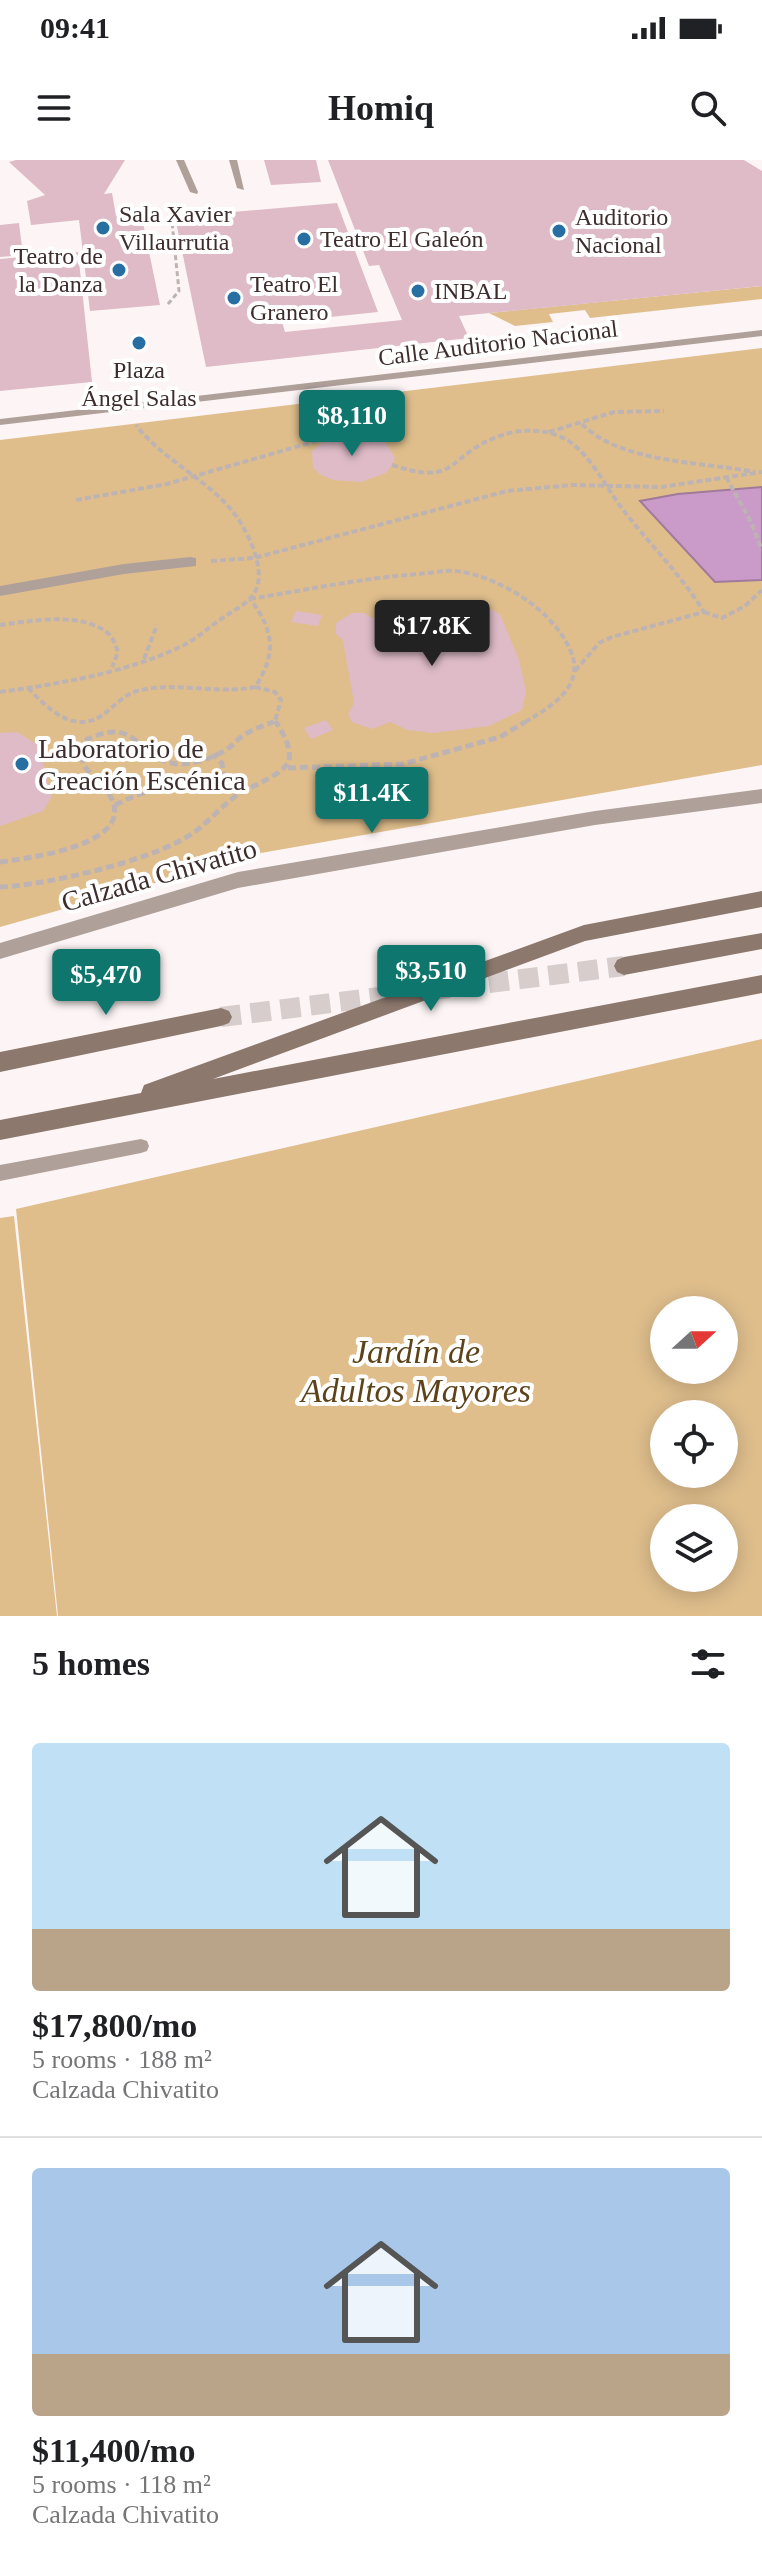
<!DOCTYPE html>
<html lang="en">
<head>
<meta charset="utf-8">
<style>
	body { margin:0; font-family:Georgia,serif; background:#f2f2f2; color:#202124; height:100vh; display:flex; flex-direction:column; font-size:30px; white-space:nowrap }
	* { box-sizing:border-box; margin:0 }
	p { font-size:26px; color:#757577 }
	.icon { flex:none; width:44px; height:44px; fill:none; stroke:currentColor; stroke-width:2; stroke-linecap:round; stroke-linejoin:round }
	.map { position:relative; height:1456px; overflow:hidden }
	.drawer { display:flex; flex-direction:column; background:#fff; flex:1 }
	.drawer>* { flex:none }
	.needle { width:52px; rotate:69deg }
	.buttons { position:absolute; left:650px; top:1136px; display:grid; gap:16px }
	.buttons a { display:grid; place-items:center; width:88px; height:88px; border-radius:50%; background:#fff; box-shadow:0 4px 20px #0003; font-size:40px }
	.price { position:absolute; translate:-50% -68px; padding:0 18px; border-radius:8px; background:#0f766e; color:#fff; font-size:26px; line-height:52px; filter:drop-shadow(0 2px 4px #0008) }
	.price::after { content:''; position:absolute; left:50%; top:48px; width:24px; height:18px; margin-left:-12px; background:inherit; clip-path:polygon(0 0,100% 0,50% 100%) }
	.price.on { background:#222; color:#fff }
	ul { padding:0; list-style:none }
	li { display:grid; align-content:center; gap:16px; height:424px; padding:0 32px }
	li+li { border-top:2px solid #e0e0e0 }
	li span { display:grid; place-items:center; height:248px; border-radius:8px; color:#555 }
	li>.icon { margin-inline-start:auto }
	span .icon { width:144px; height:144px; fill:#fffc; stroke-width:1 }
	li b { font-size:34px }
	h2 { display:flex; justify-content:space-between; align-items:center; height:96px; padding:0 32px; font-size:34px }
	.status { display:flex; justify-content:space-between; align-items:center; height:56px; padding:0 40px; background:#fff; direction:ltr }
	.status svg { height:22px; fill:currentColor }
	header { display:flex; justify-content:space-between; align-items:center; height:104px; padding:0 32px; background:#fff; font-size:36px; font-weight:600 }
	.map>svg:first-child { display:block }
	.green { fill:#dfbe8c; fill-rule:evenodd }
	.water { fill:#ca9bc8; stroke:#a07a9a; stroke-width:2 }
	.building { fill:#debbc7 }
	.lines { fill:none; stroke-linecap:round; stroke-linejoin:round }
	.secondary-tunnel { stroke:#d7cdcd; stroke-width:20; stroke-dasharray:20 10; stroke-linecap:butt }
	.path-far2 { stroke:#bdb3b3; stroke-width:3; stroke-dasharray:5 3; stroke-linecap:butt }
	.path-far1 { stroke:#bdb3b3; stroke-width:4; stroke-dasharray:6 3; stroke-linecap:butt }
	.path { stroke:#bdb3b3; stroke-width:5; stroke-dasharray:8 4; stroke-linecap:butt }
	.service { fill:#afa19a; fill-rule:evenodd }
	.pedestrian { fill:#afa19a; fill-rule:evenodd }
	.tertiary { fill:#afa19a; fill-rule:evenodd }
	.secondary { fill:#8c786d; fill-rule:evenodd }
	.poi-dot { fill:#276fa3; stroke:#fff; stroke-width:3 }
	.labels { text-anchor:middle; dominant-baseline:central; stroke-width:8; stroke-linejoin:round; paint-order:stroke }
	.far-poi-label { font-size:24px; fill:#3d2e2d; stroke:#fff; text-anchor:start }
	.far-street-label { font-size:24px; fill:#3d2e2d; stroke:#fff }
	.poi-label { font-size:28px; fill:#3d2e2d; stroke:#fff; text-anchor:start }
	.street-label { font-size:28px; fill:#3d2e2d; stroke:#fff }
	.near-park-label { font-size:34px; font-style:italic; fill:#5c4319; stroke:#fff }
</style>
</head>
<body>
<div class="status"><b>09:41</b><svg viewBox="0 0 49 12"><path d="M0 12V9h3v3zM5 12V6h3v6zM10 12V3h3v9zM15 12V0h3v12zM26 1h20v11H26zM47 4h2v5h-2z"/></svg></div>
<header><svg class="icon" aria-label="menu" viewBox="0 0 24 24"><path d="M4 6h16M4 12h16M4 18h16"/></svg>Homiq<svg class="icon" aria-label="search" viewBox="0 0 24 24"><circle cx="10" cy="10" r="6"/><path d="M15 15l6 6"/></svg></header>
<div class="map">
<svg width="762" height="1456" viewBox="0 0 762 1456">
	<rect width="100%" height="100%" fill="#fdf5f5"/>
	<path class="green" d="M762,126V139L590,158L585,150L549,154L553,162L515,166L489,153Z
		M762,188V605L261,693L0,767V280Z
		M762,879V1456H58L16,1049ZM724,1150V1210H664V1150ZM724,1254V1314H664V1254ZM724,1358V1418H664V1358Z
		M14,1056L57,1456H0V1058Z"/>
	<path class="water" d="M762,327V420L715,422L640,341L678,334Z"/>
	<path class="building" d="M16,0H125L104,34L112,33L116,56L141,53L160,145L90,151L79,60L31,65L27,41L45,35L9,2Z
		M264,0H316L321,22L271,25Z
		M328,0H744L762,11V126L459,156L469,178L206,207L175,57L337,43L378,152L282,162L285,172L402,160L379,105L369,106Z
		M19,63L23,95L0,97V65Z
		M78,92L92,222L0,231V99Z
		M352,273L365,274L386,283L395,298L392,305L386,313L361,322L333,320L321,315L313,308L312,291L327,278Z
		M435,442L481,444L500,454L519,500L526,531L522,550L489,566L433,573L408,570L390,562L372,569L352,562L348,554L354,543L343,480L336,474V463L352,453H364L373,458L387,449Z
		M296,451L322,455L318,466L291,462Z
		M326,560L333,570L311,579L304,568Z
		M17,572L38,585L52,636L43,651L0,666V573Z"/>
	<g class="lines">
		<path class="secondary-tunnel" d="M221,857L624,806"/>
		<path class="path-far2" d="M168,144L179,131L171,52L182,43"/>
		<path class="path-far1" d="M582,264C620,303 703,302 755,312
			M549,272L614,252L664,251
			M392,305C459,327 446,296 497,277C519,268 546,268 567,280C590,294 605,326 621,347C648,383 680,413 704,452L612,477L599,483L575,511
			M726,317L751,362L762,390
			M76,340L167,324L327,278
			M211,401L254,398L507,331L572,325L661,327L762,312
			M250,439C306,430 362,418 419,414C430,413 444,410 455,411C499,416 554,450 571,492C586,528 547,549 522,564
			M704,452L722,458L745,446L762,430
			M0,465C30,461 78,452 105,471C113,476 115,484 118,492L112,507
			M144,499L157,465
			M255,527L275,532L281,540L275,561L268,564
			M28,528C42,542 58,560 79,562C105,564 115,537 137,531C176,521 216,535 255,527C277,494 274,470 250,439
			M0,532C62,523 127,513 184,485C198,478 210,466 224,457C237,448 254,441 258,424C262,403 250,378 239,360C213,321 165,303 136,265
			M275,561L277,564"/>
		<path class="path" d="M288,608L403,604L500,577L525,562
			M115,645C129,638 143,632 159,630C182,626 202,628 223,615L222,603L213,594
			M0,702C29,698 141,685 109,634C95,611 79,616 82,582C143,550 134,605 183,604C198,603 218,596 230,587C235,583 238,578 244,575C253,569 263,566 273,562
			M0,727C46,725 145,702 185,678C205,667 219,648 237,635C254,624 276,619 289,602C291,586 284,575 276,562"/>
		<path class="service" d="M176,0H184L198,32L197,34L190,32Z
			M229,0H237L244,30L237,28Z
			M762,170V176L0,265V259Z
			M141,979L147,981L149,986L147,991L141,993L0,1021V1005Z"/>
		<path class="pedestrian" d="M190,397L196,398V406L124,414L0,436V426L124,404Z"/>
		<path class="tertiary" d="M762,629V643L595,665L238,728L0,799V783L238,712L595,651Z"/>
		<path class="secondary" d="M762,731V747L585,781L213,919L762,815V833L0,980V960L141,933L144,925L584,765Z
			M762,773V789L624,815L617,812L614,806L617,800L624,797Z
			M221,848L229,851L232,857L229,863L221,866L0,912V892Z"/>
	</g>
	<g class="poi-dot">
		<circle cx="103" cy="68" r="8"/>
		<circle cx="559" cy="71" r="8"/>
		<circle cx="304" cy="79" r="8"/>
		<circle cx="119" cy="110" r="8"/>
		<circle cx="418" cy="131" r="8"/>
		<circle cx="234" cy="138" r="8"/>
		<circle cx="139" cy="183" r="8"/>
		<circle cx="22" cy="604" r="8"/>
	</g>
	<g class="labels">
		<g class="far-poi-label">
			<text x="119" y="54">Sala Xavier<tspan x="119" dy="28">Villaurrutia</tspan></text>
			<text x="575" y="57">Auditorio<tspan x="575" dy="28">Nacional</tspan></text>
			<text x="320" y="79">Teatro El Galeón</text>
			<text x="103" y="96" text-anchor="end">Teatro de<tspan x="103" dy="28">la Danza</tspan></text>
			<text x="250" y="124">Teatro El<tspan x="250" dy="28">Granero</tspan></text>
			<text x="434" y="131">INBAL</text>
			<text x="139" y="210" text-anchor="middle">Plaza<tspan x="139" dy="28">Ángel Salas</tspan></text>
		</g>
		<g class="far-street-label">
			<text transform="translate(498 183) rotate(-7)">Calle Auditorio Nacional</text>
		</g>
		<g class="poi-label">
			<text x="38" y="588">Laboratorio de<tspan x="38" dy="32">Creación Escénica</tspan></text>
		</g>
		<g class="street-label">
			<text transform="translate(159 715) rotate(-16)">Calzada Chivatito</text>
		</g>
		<g class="near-park-label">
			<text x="416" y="1191">Jardín de<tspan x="416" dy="39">Adultos Mayores</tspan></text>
		</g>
	</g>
</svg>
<div class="buttons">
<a><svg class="needle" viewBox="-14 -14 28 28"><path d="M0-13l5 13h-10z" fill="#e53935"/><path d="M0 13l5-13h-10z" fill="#757577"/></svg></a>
<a><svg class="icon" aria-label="locate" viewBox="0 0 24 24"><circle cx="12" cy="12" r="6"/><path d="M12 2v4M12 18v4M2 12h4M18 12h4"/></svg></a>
<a><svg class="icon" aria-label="layers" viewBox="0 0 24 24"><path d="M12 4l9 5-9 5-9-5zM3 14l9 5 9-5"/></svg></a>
</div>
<b class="price" style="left:352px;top:298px">$8,110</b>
<b class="price on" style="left:432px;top:508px">$17.8K</b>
<b class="price" style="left:372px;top:675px">$11.4K</b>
<b class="price" style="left:431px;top:853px">$3,510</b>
<b class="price" style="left:106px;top:857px">$5,470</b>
</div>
<section class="drawer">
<h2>5 homes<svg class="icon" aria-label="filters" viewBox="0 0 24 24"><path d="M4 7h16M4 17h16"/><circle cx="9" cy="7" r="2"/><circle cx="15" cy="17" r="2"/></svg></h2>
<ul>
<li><span style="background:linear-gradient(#bfe0f5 75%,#b9a48a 0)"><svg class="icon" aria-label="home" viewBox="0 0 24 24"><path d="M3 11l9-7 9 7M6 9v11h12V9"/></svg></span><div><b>$17,800/mo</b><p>5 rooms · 188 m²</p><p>Calzada Chivatito</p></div></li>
<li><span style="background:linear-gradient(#a9c7e8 75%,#b9a48a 0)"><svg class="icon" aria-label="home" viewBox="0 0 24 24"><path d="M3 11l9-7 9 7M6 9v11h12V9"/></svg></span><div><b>$11,400/mo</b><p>5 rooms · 118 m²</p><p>Calzada Chivatito</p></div></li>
</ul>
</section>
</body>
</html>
